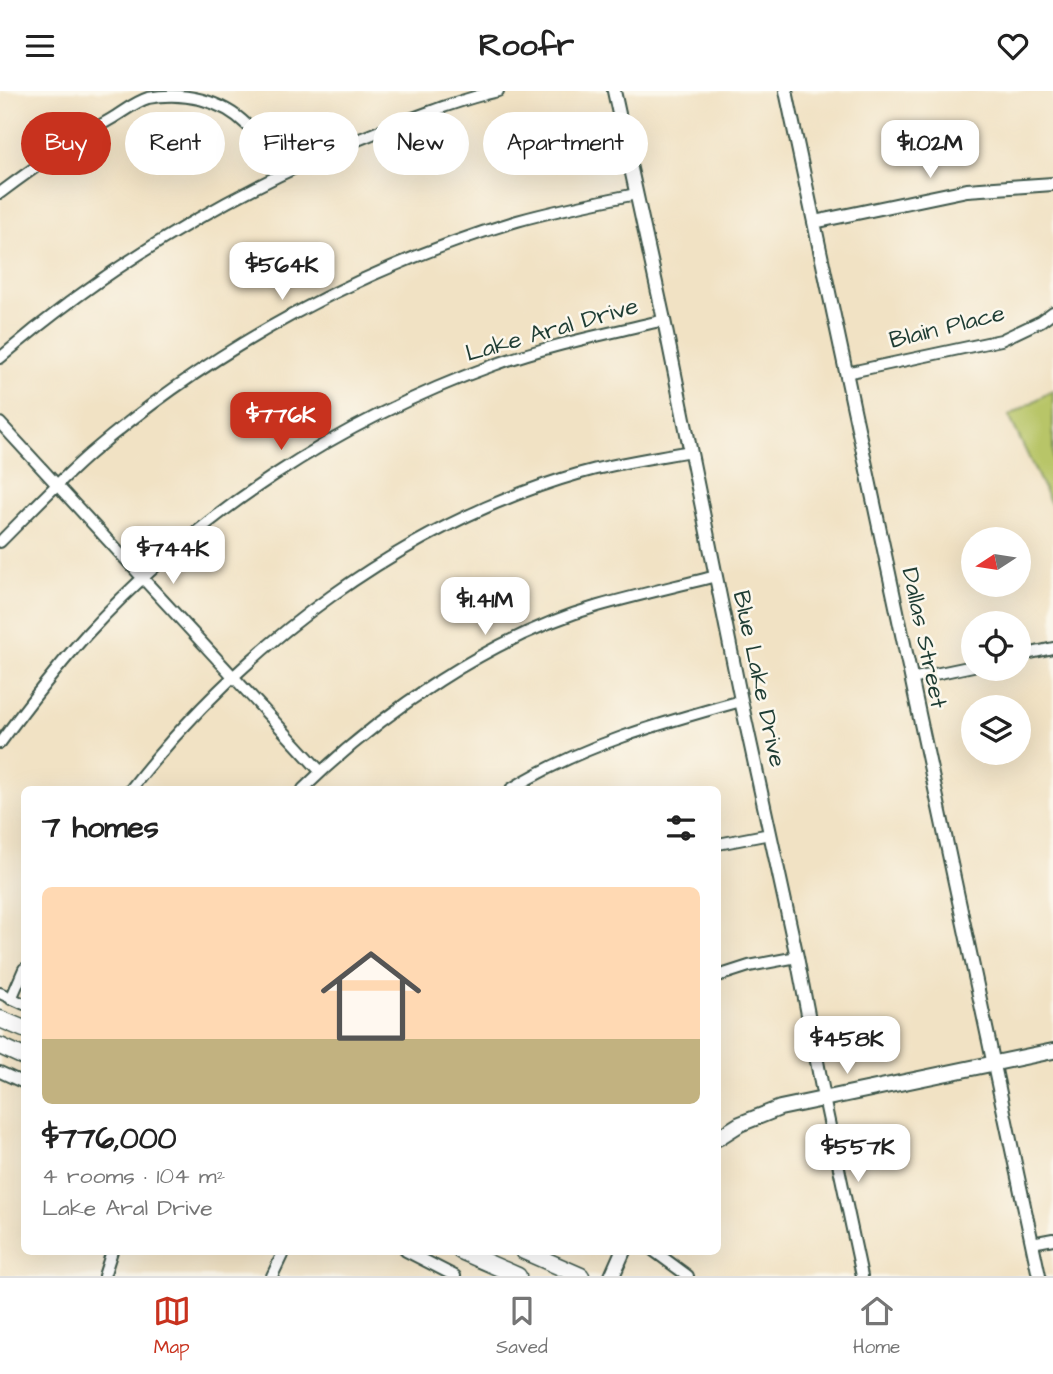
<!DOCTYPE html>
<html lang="en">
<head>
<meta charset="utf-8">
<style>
	body { margin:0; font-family:"Architects Daughter",sans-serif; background:#f2f2f2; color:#222; height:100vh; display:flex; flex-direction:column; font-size:26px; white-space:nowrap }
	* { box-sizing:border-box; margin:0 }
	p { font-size:23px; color:#767676 }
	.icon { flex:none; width:38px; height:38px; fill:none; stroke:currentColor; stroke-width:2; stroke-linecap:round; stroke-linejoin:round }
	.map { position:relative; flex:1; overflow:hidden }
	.drawer { position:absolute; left:21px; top:695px; width:700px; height:469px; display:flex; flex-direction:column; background:#fff; border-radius:10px; box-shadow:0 7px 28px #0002 }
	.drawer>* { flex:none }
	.hud { position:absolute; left:21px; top:21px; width:700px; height:63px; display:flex; gap:14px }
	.needle { width:46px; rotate:258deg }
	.buttons { position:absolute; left:961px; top:436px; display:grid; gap:14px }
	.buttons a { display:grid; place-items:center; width:70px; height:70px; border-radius:50%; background:#fff; box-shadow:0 7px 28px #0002; font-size:35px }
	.price { position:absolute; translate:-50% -60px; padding:0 16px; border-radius:14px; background:#fff; color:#222; font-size:23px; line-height:46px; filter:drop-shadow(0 2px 4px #0008) }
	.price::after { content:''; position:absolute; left:50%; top:42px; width:21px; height:16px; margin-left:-10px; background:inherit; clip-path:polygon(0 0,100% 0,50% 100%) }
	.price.on { background:#c8321e; color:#fff }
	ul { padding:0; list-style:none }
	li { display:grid; align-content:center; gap:14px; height:371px; padding:0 21px }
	li span { display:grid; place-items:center; height:217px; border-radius:10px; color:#555 }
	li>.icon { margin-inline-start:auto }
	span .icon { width:126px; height:126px; fill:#fffc; stroke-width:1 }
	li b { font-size:30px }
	h2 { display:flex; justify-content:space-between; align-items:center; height:84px; padding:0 21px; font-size:30px }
	.chip { padding:0 24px; border-radius:32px; background:#fff; box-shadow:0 7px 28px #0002; font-size:24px; line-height:63px }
	.chip.on { background:#c8321e; color:#fff }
	header { display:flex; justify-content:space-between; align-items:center; height:91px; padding:0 21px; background:#fff; font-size:32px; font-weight:800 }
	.dock { display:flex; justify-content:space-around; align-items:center; height:98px; border-top:2px solid #e0e0e0; background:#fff; font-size:19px; color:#767676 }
	.dock a { display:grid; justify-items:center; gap:4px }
	.dock .on { color:#c8321e }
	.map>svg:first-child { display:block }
	.green { fill:#b8c567; stroke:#6c814e; stroke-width:2 }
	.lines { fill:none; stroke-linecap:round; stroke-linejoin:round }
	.minor-casing { stroke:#3e564a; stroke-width:14 }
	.tertiary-casing { stroke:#3e564a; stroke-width:16 }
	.secondary-casing { stroke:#3e564a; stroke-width:18 }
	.primary-casing { stroke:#3e564a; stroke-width:19 }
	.minor { stroke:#fff; stroke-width:10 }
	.tertiary { stroke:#fff; stroke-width:12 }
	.secondary { stroke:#fff; stroke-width:14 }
	.primary { stroke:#fff; stroke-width:16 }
	.labels { text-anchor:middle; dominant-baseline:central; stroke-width:5; stroke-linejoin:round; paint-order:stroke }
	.street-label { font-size:24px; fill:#1f3d34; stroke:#fbf7ec }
</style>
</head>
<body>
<header><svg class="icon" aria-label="menu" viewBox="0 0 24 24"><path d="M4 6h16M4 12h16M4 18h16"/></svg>Roofr<svg class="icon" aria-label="heart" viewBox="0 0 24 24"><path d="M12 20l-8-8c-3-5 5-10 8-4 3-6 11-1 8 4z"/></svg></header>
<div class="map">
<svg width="1053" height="1185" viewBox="0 0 1053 1185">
	<rect width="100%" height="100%" fill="#fbf7ec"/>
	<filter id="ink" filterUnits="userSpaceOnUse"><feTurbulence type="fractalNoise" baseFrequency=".0143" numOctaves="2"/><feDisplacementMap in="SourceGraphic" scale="14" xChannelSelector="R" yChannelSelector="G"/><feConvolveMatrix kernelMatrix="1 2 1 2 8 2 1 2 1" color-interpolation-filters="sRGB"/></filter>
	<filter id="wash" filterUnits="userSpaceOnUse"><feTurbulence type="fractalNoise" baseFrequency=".00686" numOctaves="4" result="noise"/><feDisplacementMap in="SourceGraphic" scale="28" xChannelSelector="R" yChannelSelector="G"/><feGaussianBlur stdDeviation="1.57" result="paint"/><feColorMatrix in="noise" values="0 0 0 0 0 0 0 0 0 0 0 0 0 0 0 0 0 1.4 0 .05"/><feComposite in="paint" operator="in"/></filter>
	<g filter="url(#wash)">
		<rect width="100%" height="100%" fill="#f1e2c4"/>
		<path class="green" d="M1053,299V417L1009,325Z"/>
	</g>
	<g filter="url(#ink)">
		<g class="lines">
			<defs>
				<path id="minor" d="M0,102C36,75 72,50 111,28C123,21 135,11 148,7C183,0 222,9 247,34C260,48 269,67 279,83
					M0,267C116,167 249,91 392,35C426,22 462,8 498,0
					M846,282L1001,249L1041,230L1053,221
					M0,332L321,681
					M0,451C30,421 59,390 91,362C215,256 361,177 517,130C556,119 596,111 636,103
					M1018,565L1053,557
					M911,588L973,575
					M0,652C27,615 55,579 86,544C197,423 339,330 494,274C549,254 607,243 664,229
					M131,698C243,554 403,433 581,382C616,372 654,367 690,360
					M303,698C381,622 492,545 598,515C637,504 677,495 716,485
					M511,698C582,654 661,632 741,610
					M718,753L770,743
					M718,885L749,875L797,866
					M0,902L24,913
					M11,908L24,878
					M0,981L24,992
					M824,1007L862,1185
					M1032,1152L1053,1148
					M406,1160L455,1185
					M654,1160L688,1185
					M104,1185L112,1160
					M272,1185L284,1160"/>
				<path id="tertiary" d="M614,0L664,229L742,614L797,866L824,1007
					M786,0L1039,1185
					M814,131L967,99L1053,93"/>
				<path id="secondary" d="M718,1047L740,1033L780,1017L1053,960
					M612,1185L623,1160"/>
				<path id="primary" d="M0,928L24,938
					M0,955L24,966
					M461,1160L518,1185
					M524,1160L581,1185"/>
			</defs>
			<use href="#minor" class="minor-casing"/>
			<use href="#tertiary" class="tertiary-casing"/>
			<use href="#secondary" class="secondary-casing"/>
			<use href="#primary" class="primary-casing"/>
			<use href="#minor" class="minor"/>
			<use href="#tertiary" class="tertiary"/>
			<use href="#secondary" class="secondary"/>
			<use href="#primary" class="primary"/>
		</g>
	</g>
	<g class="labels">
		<g class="street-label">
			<text transform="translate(947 236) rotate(-14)">Blain Place</text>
			<text transform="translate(552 239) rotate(-16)">Lake Aral Drive</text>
			<text transform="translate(924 547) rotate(78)">Dallas Street</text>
			<text transform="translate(759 588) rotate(78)">Blue Lake Drive</text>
		</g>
	</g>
</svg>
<div class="buttons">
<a><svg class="needle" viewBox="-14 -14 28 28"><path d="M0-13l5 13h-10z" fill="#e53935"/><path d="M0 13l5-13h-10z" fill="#767676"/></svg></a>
<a><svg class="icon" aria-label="locate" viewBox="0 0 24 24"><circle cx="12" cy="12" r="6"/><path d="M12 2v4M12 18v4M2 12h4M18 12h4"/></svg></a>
<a><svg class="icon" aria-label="layers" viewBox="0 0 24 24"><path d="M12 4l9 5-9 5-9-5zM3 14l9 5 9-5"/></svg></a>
</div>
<b class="price" style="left:930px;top:89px">$1.02M</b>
<b class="price" style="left:282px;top:211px">$564K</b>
<b class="price on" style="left:281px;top:361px">$776K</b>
<b class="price" style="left:173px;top:495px">$744K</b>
<b class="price" style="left:485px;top:546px">$1.41M</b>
<b class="price" style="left:847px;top:985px">$458K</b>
<b class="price" style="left:858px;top:1093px">$557K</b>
<div class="hud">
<a class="chip on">Buy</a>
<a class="chip">Rent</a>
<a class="chip">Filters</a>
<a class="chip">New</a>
<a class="chip">Apartment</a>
</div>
<section class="drawer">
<h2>7 homes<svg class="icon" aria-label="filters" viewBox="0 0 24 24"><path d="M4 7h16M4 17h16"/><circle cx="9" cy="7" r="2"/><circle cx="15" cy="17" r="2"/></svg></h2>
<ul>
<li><span style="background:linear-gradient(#ffd9b3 70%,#c2b280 0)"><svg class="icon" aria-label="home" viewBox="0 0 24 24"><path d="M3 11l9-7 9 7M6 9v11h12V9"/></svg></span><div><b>$776,000</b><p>4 rooms · 104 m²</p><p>Lake Aral Drive</p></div></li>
</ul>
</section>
</div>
<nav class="dock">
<a class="on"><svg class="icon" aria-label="map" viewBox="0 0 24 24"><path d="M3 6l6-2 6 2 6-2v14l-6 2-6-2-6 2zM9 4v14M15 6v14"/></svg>Map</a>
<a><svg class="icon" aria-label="saved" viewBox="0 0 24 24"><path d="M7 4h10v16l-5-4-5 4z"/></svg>Saved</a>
<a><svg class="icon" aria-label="home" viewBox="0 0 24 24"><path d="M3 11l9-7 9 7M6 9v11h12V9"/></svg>Home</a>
</nav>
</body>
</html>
